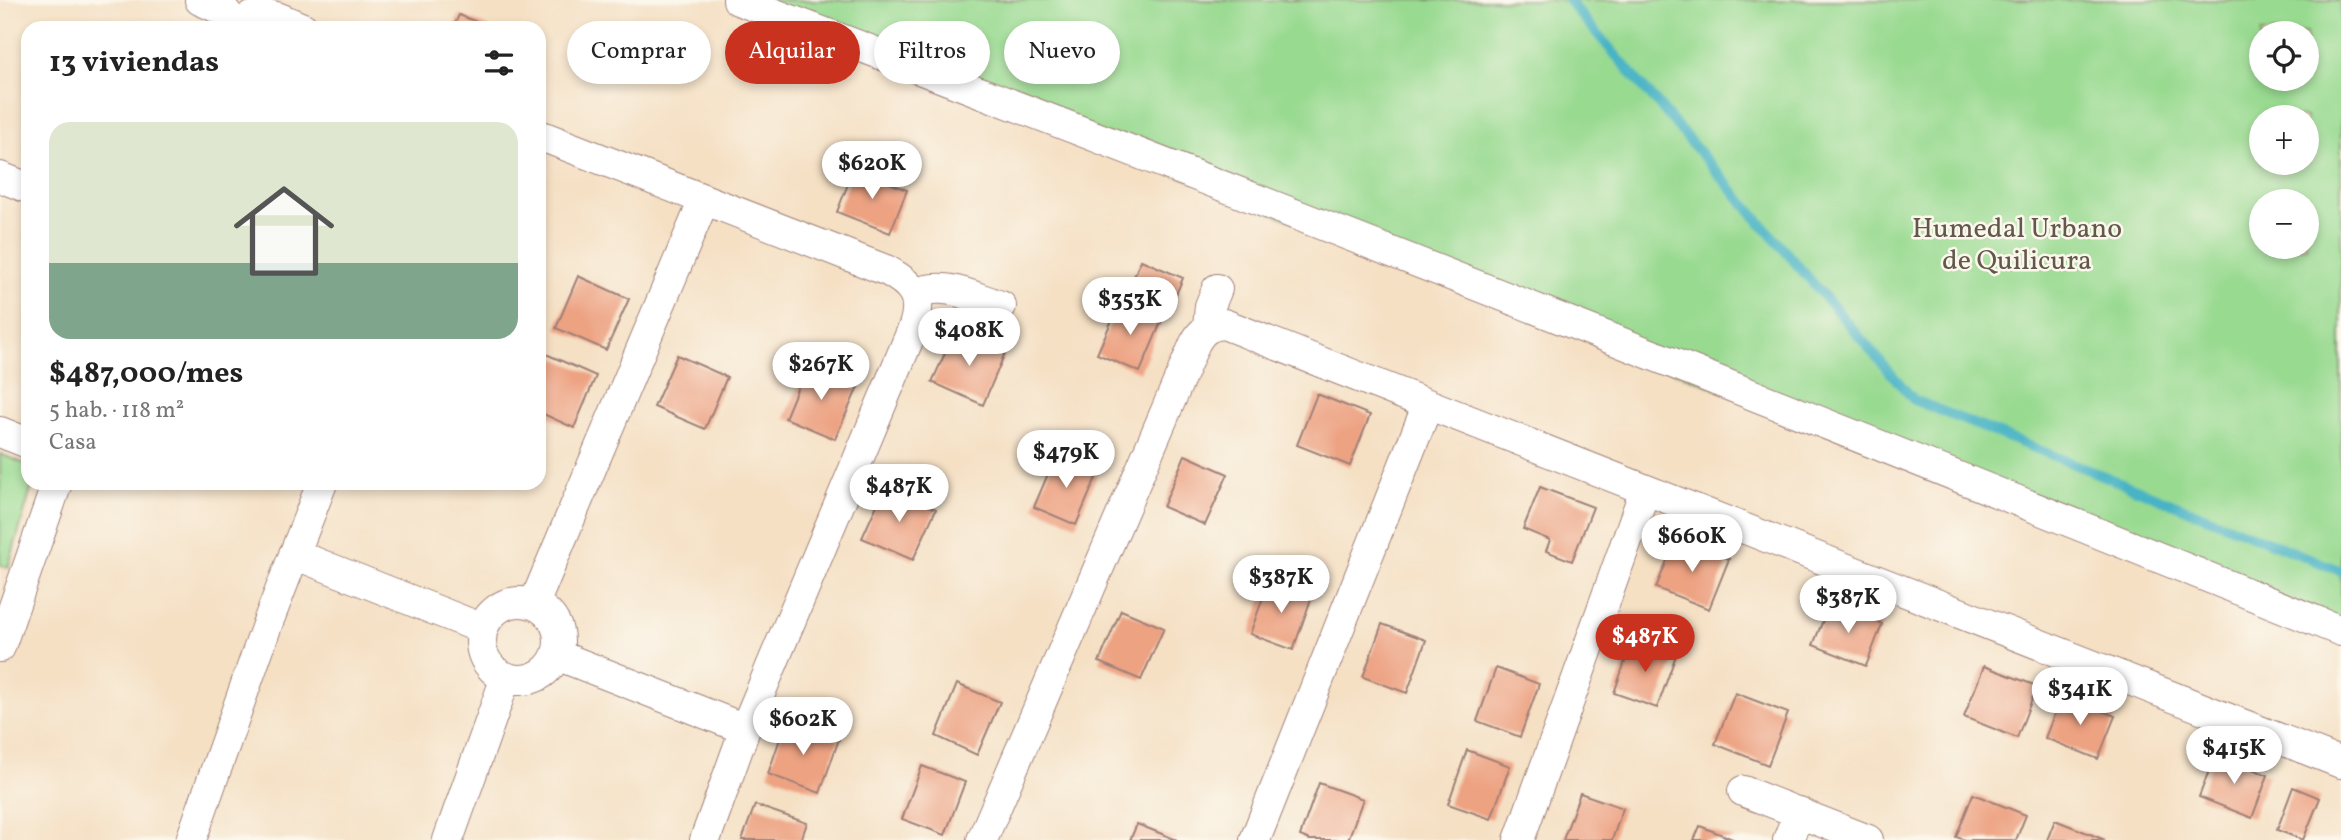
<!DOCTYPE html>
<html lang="es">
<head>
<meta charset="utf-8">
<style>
	body { margin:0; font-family:Vollkorn,serif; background:#f2f2f2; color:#222; height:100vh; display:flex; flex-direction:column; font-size:26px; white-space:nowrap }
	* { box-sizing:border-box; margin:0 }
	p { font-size:23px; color:#767676 }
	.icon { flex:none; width:38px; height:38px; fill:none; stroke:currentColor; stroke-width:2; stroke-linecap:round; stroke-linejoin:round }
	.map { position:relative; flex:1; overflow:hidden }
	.sheet { position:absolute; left:21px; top:21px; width:525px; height:469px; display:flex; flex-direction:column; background:#fff; border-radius:21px; box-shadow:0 4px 10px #0003 }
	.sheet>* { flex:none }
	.banner { position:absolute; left:567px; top:21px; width:665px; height:63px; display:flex; gap:14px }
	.fabs { position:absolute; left:2249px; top:21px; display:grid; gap:14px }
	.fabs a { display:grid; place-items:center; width:70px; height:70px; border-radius:50%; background:#fff; box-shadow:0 4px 10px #0003; font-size:35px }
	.price { position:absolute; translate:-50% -60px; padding:0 16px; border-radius:24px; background:#fff; color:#222; font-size:23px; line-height:46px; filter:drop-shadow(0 2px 4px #0008) }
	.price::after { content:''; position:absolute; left:50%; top:42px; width:21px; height:16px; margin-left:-10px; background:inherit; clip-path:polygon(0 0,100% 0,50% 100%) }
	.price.current { background:#c8321e; color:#fff }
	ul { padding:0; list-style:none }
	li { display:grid; align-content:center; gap:14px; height:371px; padding:0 28px }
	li+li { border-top:2px solid #e0e0e0 }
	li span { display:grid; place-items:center; height:217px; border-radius:21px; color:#555 }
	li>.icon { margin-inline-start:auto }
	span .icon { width:126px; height:126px; fill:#fffc; stroke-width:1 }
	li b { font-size:30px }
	h2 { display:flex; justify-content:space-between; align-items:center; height:84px; padding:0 28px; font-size:30px }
	.tag { padding:0 24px; border-radius:32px; background:#fff; box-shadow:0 4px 10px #0003; font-size:24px; line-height:63px }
	.tag.current { background:#c8321e; color:#fff }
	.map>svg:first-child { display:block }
	.green { fill:#99da91; stroke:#727c5e; stroke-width:2; fill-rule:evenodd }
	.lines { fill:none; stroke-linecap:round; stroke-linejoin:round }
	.stream { stroke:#47b3c4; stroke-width:10 }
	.building { fill:#eda282 }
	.minor-casing { stroke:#a08078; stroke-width:32 }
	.minor { stroke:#fff; stroke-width:30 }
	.labels { text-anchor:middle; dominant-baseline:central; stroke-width:5; stroke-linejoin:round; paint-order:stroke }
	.park-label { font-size:28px; fill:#62574a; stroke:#fbf7ec }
</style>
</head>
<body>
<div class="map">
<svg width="2341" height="840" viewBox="0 0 2341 840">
	<rect width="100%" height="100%" fill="#fbf7ec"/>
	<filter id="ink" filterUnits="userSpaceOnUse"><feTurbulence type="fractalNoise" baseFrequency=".0143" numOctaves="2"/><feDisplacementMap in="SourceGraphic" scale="14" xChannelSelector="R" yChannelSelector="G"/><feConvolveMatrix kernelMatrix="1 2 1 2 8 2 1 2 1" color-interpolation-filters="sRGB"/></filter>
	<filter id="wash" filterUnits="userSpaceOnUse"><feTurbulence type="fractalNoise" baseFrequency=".00686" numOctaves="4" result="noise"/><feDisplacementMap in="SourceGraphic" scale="28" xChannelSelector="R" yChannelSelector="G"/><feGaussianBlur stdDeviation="1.57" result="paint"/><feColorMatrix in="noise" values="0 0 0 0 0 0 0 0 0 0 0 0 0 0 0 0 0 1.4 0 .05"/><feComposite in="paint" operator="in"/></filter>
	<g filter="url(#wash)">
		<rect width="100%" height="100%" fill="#f5e0c4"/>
		<path class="green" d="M733,0H2341V635ZM2261,33H2306V79H2261ZM2261,117H2306V163H2261ZM2261,201H2306V247H2261Z
			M0,454L28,465V483H33L8,568L0,565Z"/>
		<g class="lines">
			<path class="stream" d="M1568,0L1914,400L2341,571"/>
		</g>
		<g id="blocks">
			<path class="building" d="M459,15L485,25L493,28H453Z
				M854,169L907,190L890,233L837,212Z
				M1141,260L1183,278L1172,304L1130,286Z
				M578,276L629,299L606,350L556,328Z
				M1120,302L1162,320L1140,372L1097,354Z
				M955,331L1005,353L983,405L932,382Z
				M546,354L596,376L574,428L539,412V369Z
				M677,355L727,377L705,429L654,407Z
				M807,365L858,387L835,439L785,418Z
				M1317,394L1370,415L1350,466L1297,445Z
				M1056,455L1098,473L1076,525L1034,507Z
				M1185,455L1228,474L1205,525L1163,507Z
				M885,487L936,509L913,560L862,538Z
				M1540,487L1593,507L1572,561L1546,551L1550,540L1523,529Z
				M1676,538L1729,559L1709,609L1656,588Z
				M1269,581L1312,596L1293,650L1250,634Z
				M1830,603L1882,624L1866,666L1813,645Z
				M1121,610L1164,628L1141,680L1099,662Z
				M1382,624L1426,640L1407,693L1363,677Z
				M1633,639L1676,655L1657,708L1614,693Z
				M1984,666L2037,686L2017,738L1964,717Z
				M1496,668L1539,684L1520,737L1477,721Z
				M957,684L1000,702L977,755L936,736Z
				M1735,693L1788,713L1768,765L1715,744Z
				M2062,695L2115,716L2098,759L2045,738Z
				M786,721L839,739L820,793L768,774Z
				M1467,750L1510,766L1491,819L1448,804Z
				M2215,755L2268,775L2252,818L2199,797Z
				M922,766L965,782L945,835L902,819Z
				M1319,783L1363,799L1348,840H1310L1300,836Z
				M2293,787L2320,798L2303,840L2277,830Z
				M1580,793L1623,808L1612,840H1563Z
				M1973,794L2026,815L2016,840H1965L1956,837Z
				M755,805L807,823L801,840H742Z
				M2055,820L2105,840H2047Z
				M1137,824L1177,840H1130Z
				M1700,826L1735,840H1694Z"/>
		</g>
	</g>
	<g filter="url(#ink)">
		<use href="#blocks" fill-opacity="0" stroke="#a08078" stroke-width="2"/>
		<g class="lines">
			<defs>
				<path id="minor" d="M200,0L225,11L238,28
					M738,0C1275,203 1809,416 2341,631
					M237,25C264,6 275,17 303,28
					M539,135L888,271C913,285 923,297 914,326L745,729L705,840
					M0,177L28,188
					M915,294C943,280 973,297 1001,306
					M1208,327L1210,306L1217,289
					M0,432L28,443
					M294,554L483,629
					M481 641a39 39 0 1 1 78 0a39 39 0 1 1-78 0Z
					M534,604L704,200
					M0,647L57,483
					M557,655L745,729
					M1743,791L1868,840
					M191,840L268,622L322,483
					M448,840L506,677
					M982,840L1195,343C1202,330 1210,325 1224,324L2341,763
					M1255,840L1428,404
					M1519,840L1645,490
					M1788,840L1799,812"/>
			</defs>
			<use href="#minor" class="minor-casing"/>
			<use href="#minor" class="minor"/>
		</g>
	</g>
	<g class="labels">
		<g class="park-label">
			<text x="2017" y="229">Humedal Urbano<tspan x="2017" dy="32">de Quilicura</tspan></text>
		</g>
	</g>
</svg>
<div class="fabs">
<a><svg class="icon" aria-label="locate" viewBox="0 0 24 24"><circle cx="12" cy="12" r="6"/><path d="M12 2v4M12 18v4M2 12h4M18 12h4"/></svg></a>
<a>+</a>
<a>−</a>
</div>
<b class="price" style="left:872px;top:201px">$620K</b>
<b class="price" style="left:1130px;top:337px">$353K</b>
<b class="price" style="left:969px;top:368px">$408K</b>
<b class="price" style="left:821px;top:402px">$267K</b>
<b class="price" style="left:1066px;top:490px">$479K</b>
<b class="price" style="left:899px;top:524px">$487K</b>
<b class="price" style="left:1692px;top:574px">$660K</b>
<b class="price" style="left:1281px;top:615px">$387K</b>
<b class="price" style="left:1848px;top:635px">$387K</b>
<b class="price current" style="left:1645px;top:674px">$487K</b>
<b class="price" style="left:2080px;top:727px">$341K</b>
<b class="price" style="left:803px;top:757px">$602K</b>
<b class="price" style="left:2234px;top:786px">$415K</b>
<div class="banner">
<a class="tag">Comprar</a>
<a class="tag current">Alquilar</a>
<a class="tag">Filtros</a>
<a class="tag">Nuevo</a>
</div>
<section class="sheet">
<h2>13 viviendas<svg class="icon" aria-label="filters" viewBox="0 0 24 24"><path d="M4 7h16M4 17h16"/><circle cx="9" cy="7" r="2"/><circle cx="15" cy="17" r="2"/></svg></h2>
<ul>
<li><span style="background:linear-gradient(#dfe7d0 65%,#7fa58c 0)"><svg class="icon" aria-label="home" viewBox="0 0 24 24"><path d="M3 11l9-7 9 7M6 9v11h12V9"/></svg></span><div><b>$487,000/mes</b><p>5 hab. · 118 m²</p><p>Casa</p></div></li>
</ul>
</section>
</div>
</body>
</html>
